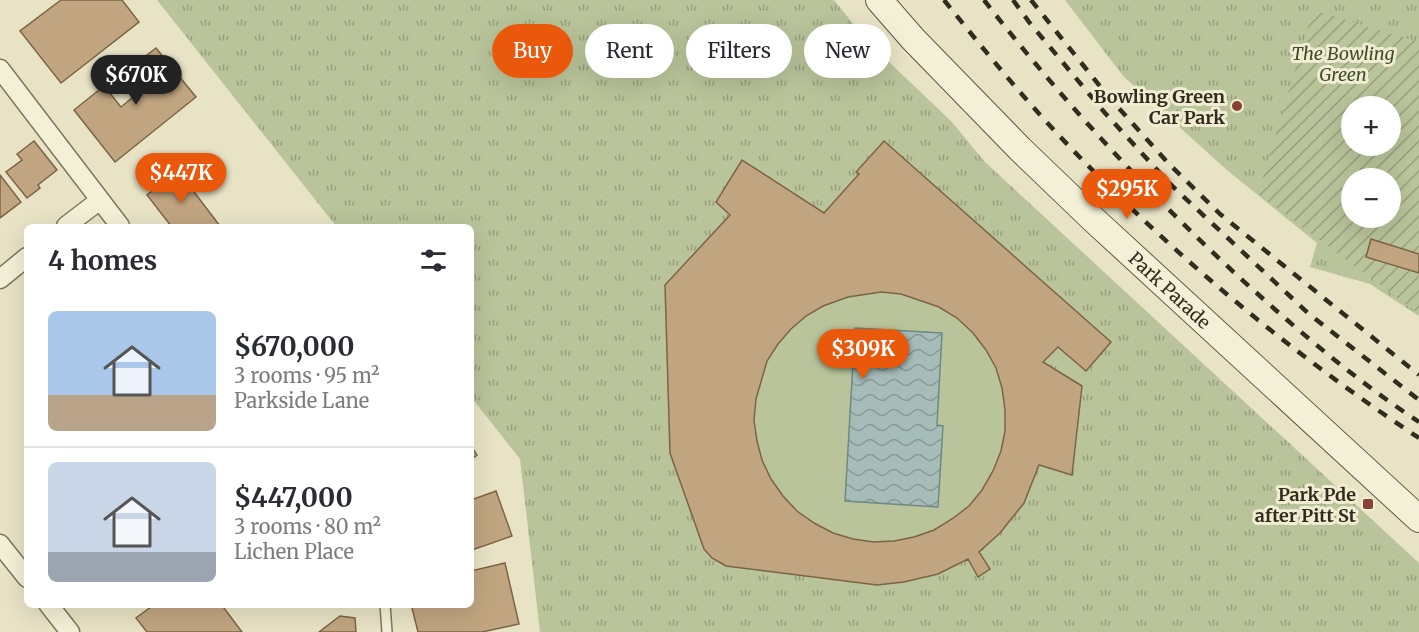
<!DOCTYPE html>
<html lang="en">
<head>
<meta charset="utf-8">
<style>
	body { margin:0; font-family:Merriweather,serif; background:#f2f2f3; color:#2b2b33; height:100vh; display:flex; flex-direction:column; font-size:22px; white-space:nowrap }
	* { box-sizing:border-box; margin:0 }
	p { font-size:20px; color:#7c7c81 }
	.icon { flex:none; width:33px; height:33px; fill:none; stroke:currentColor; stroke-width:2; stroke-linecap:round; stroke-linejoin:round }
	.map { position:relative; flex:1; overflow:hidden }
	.details { position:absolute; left:24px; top:224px; width:450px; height:384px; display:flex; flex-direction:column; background:#fff; border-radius:9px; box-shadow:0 6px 24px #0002 }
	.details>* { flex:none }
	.banner { position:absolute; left:492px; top:24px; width:570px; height:54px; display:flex; gap:12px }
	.fabs { position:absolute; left:1341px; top:96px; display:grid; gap:12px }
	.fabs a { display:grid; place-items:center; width:60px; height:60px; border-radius:50%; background:#fff; box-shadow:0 6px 24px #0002; font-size:30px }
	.price { position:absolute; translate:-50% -51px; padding:0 14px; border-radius:21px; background:#ea580c; color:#fff; font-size:20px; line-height:39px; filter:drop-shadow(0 2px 3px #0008) }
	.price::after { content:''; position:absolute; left:50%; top:36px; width:18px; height:14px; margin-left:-9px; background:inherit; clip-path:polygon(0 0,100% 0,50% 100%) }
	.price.selected { background:#222; color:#fff }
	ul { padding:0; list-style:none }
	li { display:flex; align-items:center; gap:18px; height:150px; padding:0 24px }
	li+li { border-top:2px solid #e1e1e2 }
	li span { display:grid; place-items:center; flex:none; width:168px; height:120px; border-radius:9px; color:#555 }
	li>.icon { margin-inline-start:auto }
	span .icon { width:72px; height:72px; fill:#fffc; stroke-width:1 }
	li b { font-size:26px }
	h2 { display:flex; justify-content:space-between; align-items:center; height:72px; padding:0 24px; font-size:26px }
	.tag { padding:0 21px; border-radius:27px; background:#fff; box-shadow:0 6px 24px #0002; font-size:21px; line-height:54px }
	.tag.selected { background:#ea580c; color:#fff }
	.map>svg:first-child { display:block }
	.grass { fill:url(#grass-tufts); fill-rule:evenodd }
	.garden { fill:url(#garden-furrows); fill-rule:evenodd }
	.pitch { fill:#b9c49a }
	.water { fill:url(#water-waves); stroke:#6e8986; stroke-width:1.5 }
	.building { fill:#c1a580; stroke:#7c6446; stroke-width:1.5; fill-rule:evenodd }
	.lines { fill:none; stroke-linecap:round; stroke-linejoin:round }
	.lane-casing { stroke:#80765d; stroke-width:12 }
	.street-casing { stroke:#80765d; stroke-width:21 }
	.secondary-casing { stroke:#625740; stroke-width:28 }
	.lane { stroke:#f4f0d7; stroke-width:9 }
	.street { stroke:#f4f0d7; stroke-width:18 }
	.secondary { stroke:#f4f0d7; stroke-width:26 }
	.rail { stroke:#322c1f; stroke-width:4.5; stroke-dasharray:10 10; stroke-linecap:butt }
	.poi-dot { fill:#874235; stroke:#f0edd3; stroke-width:2 }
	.labels { text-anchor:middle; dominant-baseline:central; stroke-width:6; stroke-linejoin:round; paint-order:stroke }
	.park-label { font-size:18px; font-style:italic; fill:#3d4c29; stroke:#f0edd3 }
	.poi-label { font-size:18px; font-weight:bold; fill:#322c1f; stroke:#f0edd3; text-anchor:end }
	.street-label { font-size:18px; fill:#322c1f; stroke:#f0edd3 }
</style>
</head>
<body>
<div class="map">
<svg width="1419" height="632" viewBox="0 0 1419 632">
	<defs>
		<pattern id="grass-tufts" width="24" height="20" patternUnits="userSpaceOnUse" patternTransform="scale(1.5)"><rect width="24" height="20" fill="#b9c49a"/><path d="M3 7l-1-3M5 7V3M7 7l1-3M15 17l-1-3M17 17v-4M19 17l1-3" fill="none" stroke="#979f7d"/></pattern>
		<pattern id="garden-furrows" width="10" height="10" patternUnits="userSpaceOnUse" patternTransform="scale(1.5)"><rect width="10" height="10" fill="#b9c49a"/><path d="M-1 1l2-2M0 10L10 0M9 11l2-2" fill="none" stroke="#979f7d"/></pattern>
		<pattern id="water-waves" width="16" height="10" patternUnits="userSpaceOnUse" patternTransform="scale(1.5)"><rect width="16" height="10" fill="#a6bcb9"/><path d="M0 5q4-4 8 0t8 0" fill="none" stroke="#889996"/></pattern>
	</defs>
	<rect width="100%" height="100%" fill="#e8e3c5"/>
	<path class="grass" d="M157,0H834L868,42L951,121L985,162L1419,563V632H540L520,459L471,397V226H336Z
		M1065,0H1419V316L1370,284L1310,267L1317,243L1228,171L1124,77ZM1352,106H1390V146H1352ZM1352,178H1390V218H1352Z"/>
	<path class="garden" d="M1313,10L1419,42V314L1258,194ZM1352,106H1390V146H1352ZM1352,178H1390V218H1352Z"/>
	<path class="pitch" d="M884,141L1111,342L1086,371L1058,347L1044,361L1082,386L1072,475L1039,465L1024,503L1000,533L979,552L990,569L978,577L968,559L938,574L904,582L877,585L726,566L712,558L704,549L730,216L716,202L742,160L824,213L859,175L856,172Z"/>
	<path class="water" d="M855,328L942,333L937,425L943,426L938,507L845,501Z"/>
	<path class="building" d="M61,0H122L139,22L61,83L20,31Z
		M156,48L196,97L115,162L74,110L104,86L121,107L139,92L124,73Z
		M34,141L57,170L38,185L40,188L27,198L6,172L22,160L17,154Z
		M884,141L1111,342L1086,371L1058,347L1043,362L1082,386L1072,475L1039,465L1024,503L1000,533L979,552L990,569L978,577L968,559L938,574L904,582L877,585L726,566L712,558L704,549L670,453L665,285L730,215L716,202L742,160L824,213L859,174L856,172ZM881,292L901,294L939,307L957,318L973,333L986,350L996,368L1002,388L1005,410V431L1001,451L993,471L982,490L969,506L952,519L934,530L914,537L894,541L873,542L853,539L833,533L814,523L797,511L783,496L771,479L762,460L757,441L754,420L756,399L767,361L778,344L791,329L806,316L823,306L848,297Z
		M178,171L220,226H171L147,195Z
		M0,175L21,202L0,218Z
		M1371,239L1419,254V273L1366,257Z
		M471,446L477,455L471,460Z
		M496,491L512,536L472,550L471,500Z
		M505,563L519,624L482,632H418L411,604H471V589H473L471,571Z
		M155,604H221L242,632H147L136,618Z
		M340,616L355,618L356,632H319Z"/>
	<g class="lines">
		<defs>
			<path id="lane" d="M385,604L387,632"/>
			<path id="street" d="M0,69L120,226
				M66,226L100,200
				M0,279L27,257
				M0,544L27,578
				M48,604L70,632"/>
			<g id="secondary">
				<path id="s1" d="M879,0L913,39L1020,149L1094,220L1419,519"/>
			</g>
		</defs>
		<use href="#lane" class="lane-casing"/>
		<use href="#street" class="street-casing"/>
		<use href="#secondary" class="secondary-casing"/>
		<use href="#lane" class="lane"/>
		<use href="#street" class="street"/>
		<use href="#secondary" class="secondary"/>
		<path class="rail" d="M944,0C984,50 1024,99 1068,145C1173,255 1292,354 1419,438
			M984,0C1061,99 1146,191 1239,277C1296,329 1354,379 1419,422
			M1013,0L1029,22L1105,113L1170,184L1309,314L1419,400
			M1031,0L1107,95L1169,164L1220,214L1419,375"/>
	</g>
	<g class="poi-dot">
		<circle cx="1237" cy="106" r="6"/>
		<rect x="1362" y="498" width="12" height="12" rx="3"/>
	</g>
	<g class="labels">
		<g class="park-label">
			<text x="1343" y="53">The Bowling<tspan x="1343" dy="21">Green</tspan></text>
		</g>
		<g class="poi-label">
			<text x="1225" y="96">Bowling Green<tspan x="1225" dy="21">Car Park</tspan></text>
			<text x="1356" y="494">Park Pde<tspan x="1356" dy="21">after Pitt St</tspan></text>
		</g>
		<g class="street-label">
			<text stroke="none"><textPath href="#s1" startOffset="411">Park Parade</textPath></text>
		</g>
	</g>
</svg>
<div class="fabs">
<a>+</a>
<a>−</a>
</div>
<b class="price selected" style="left:136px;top:106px">$670K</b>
<b class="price" style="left:181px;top:204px">$447K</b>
<b class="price" style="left:1127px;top:220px">$295K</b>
<b class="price" style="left:863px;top:380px">$309K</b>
<div class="banner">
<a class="tag selected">Buy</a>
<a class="tag">Rent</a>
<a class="tag">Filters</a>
<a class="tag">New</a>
</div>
<section class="details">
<h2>4 homes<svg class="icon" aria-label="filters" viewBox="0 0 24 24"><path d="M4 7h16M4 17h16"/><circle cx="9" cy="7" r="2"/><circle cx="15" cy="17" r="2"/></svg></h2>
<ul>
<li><span style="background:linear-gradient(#a9c7e8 70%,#b9a48a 0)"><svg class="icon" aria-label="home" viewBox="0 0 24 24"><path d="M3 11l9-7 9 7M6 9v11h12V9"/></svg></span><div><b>$670,000</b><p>3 rooms · 95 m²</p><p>Parkside Lane</p></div></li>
<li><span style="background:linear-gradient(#c9d6e8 75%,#9aa5b1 0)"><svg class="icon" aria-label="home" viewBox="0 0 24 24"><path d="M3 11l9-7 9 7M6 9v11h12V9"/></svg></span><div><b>$447,000</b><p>3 rooms · 80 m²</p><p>Lichen Place</p></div></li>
</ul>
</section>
</div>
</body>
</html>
